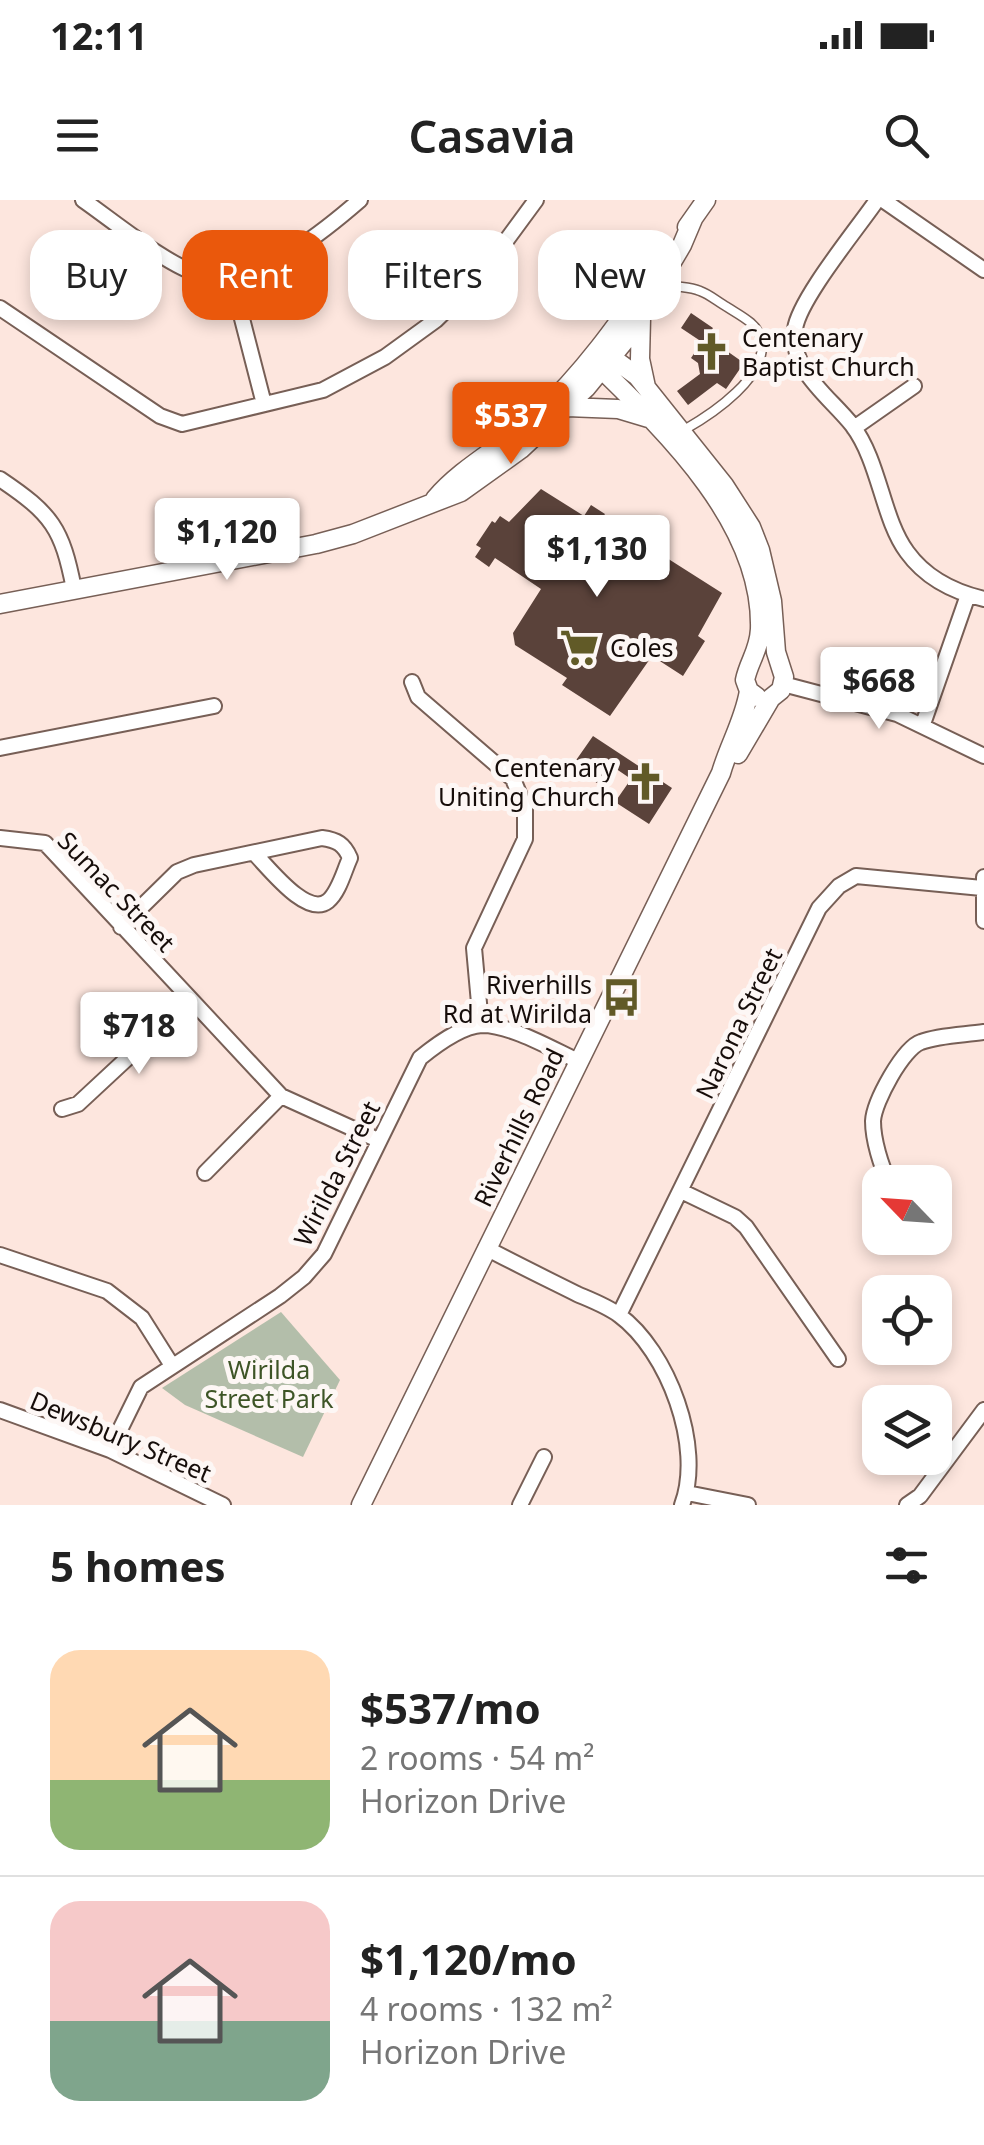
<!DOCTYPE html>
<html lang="en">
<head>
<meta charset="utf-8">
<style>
	body { margin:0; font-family:"Noto Sans",sans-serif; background:#f2f2f2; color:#222; height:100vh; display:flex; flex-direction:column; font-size:38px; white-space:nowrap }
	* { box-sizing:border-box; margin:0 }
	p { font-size:32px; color:#767676 }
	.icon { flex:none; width:55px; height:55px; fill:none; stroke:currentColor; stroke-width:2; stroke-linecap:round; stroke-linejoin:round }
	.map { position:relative; height:1305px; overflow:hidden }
	.side { display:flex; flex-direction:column; background:#fff; flex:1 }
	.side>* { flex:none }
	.banner { position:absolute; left:30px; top:30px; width:925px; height:90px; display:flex; gap:20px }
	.needle { width:65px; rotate:295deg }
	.fabs { position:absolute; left:862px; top:965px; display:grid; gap:20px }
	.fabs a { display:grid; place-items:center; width:90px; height:90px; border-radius:20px; background:#fff; box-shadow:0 5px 15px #0003; font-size:50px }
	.price { position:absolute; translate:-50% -85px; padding:0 22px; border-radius:10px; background:#fff; color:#222; font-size:32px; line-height:65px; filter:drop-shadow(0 2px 5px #0008) }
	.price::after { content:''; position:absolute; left:50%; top:60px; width:30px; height:22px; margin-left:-15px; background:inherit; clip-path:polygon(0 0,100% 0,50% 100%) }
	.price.selected { background:#ea580c; color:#fff }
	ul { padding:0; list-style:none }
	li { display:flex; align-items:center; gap:30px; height:250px; padding:0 50px }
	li+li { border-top:2px solid #e0e0e0 }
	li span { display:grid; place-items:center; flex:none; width:280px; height:200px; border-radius:30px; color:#555 }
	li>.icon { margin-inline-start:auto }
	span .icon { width:120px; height:120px; fill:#fffc; stroke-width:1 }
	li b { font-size:42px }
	h2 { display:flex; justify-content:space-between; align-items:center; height:120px; padding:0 50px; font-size:42px }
	.chip { padding:0 35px; border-radius:30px; background:#fff; box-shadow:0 5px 15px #0003; font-size:35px; line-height:90px }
	.chip.selected { background:#ea580c; color:#fff }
	.status { display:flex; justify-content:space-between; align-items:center; height:70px; padding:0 50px; background:#fff; direction:ltr }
	.status svg { height:28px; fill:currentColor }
	header { display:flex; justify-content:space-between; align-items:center; height:130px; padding:0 50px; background:#fff; font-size:45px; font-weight:600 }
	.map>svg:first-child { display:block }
	.green { fill:#b3beaa }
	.building { fill:#5a423a }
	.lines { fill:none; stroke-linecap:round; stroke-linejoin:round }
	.service-casing { stroke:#775f56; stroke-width:11 }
	.minor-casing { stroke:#775f56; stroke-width:18 }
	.tertiary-casing { stroke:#775f56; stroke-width:21 }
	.service { stroke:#fff; stroke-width:8 }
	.minor { stroke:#fff; stroke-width:14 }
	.tertiary { stroke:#fff; stroke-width:18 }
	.labels { text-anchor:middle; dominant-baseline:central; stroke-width:10; stroke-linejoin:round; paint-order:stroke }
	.poi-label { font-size:25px; fill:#160d0a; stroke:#fdf7f5; text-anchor:start }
	.street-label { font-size:25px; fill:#160d0a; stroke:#fdf7f5 }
	.park-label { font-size:25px; fill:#3d5426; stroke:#fdf7f5 }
</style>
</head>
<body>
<div class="status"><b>12:11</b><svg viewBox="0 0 49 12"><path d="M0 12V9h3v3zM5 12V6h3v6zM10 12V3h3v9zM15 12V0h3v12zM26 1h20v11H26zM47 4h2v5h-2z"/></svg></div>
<header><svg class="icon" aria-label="menu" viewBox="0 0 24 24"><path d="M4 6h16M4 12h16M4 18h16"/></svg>Casavia<svg class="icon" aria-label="search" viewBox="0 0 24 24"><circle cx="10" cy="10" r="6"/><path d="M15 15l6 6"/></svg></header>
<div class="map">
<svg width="984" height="1305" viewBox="0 0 984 1305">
	<rect width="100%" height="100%" fill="#fde6de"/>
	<path class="green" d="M281,1112L340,1180L303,1257L185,1205L162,1188Z"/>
	<path class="building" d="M691,113L713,128L707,137L744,163L726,189L717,183L688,205L677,191L700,174L698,163L691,158L702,142L681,128Z
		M541,289L584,316L591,305L605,314L598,325L643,355L648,346L722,393L698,436L705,441L683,476L652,456L610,516L562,485L567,478L515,445L513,433L541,389L495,358L489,367L475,357L481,348L476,345L492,321L495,323L500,316L509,322Z
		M593,536L672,588L649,624L615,602L631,579L609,564L597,583L572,566Z"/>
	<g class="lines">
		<defs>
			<path id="service" d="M662,82C675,89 687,85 700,91C709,94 718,102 727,107C739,115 757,123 761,138C770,176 712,214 684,230"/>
			<path id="minor" d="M83,0C112,20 170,68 202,75C257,87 322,33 360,0
				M877,0C858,28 799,99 795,129C789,170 830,197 852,225C880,262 882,318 907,352C925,377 954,392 984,399
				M883,0L984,70
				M231,76L264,204
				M0,108L160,216L182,224L323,190L385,157L436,120L478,79L536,0
				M854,228L914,186
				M0,279C52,314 62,328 74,389
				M412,482L418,497L513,579L525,608V639L474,748L481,825
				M783,484L897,514L984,556
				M923,524L968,395
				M0,548L214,506
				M0,638L45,643L281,896L378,940
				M984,677V721
				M121,727L177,672L194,665L322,638C337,640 344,644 350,658C344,671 339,692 328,701C307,718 269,668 254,653
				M62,909L78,904L190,800
				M205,973L281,896
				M889,982C881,966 873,940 873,921C874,902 903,848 921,842C940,835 964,835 984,832
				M681,991L735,1017L746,1027L838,1159
				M486,1048C516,1064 547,1079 577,1094C591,1100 607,1106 619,1115C668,1151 704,1247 682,1305
				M0,1055L107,1091L142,1118L171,1164
				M619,1115L819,708L839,686L856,676L982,688
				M0,1210L110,1250L223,1305
				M110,1250L141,1187L280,1096L304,1077L324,1054L420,858C436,845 461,826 482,825C511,825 552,849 578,861
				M687,1293L748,1305
				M520,1305L544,1257
				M907,1305L920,1296L984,1210"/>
			<path id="tertiary" d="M687,27L706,0
				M641,118L640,159L646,187
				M600,149L637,176L724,285L751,327L760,350L772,401L776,452L784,477L781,490L771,498L738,554
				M591,159C662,228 763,322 760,429C759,451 749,461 745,480L749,491L757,497
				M567,207L618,209L648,218
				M435,299C463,266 503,247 536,217C584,173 620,121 657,68
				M0,404L316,344L353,334L461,292L521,249L586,188L627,138L682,45L693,19
				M361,1305L721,573C729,545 744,521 749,491"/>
		</defs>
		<use href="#service" class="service-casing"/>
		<use href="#minor" class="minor-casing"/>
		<use href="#tertiary" class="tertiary-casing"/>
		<use href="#service" class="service"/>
		<use href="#minor" class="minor"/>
		<use href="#tertiary" class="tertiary"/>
	</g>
	<defs>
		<symbol id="church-bare" viewBox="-9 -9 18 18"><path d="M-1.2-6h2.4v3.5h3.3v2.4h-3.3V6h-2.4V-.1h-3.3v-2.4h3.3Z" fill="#615a27" stroke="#fdf7f5" stroke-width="2.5" paint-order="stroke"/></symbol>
		<symbol id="supermarket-bare" viewBox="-9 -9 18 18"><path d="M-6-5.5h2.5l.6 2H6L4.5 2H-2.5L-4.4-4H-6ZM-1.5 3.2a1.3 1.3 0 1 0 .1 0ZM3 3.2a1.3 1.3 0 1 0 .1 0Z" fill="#615a27" stroke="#fdf7f5" stroke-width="2.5" paint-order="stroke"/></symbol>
		<symbol id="bus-bare" viewBox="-9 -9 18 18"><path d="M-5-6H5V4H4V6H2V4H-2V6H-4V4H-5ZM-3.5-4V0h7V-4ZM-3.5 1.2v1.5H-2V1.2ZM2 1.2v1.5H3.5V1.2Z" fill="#615a27" stroke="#fdf7f5" stroke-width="2.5" paint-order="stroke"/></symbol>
	</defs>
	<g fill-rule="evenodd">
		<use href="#church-bare" x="684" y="124" width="55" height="55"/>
		<use href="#supermarket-bare" x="552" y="420" width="55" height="55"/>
		<use href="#church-bare" x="618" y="554" width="55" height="55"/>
		<use href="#bus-bare" x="594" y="770" width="55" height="55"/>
	</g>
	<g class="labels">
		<g class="poi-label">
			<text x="742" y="137">Centenary<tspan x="742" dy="29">Baptist Church</tspan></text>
			<text x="610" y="447">Coles</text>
			<text x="615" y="567" text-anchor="end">Centenary<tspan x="615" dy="29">Uniting Church</tspan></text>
			<text x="592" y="784" text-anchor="end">Riverhills<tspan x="592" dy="29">Rd at Wirilda</tspan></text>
		</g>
		<g class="street-label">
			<text transform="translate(117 691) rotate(46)">Sumac Street</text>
			<text transform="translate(738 823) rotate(-64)">Narona Street</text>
			<text transform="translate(518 927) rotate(-64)">Riverhills Road</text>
			<text transform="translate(336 973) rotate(-63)">Wirilda Street</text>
			<text transform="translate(121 1236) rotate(23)">Dewsbury Street</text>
		</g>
		<g class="park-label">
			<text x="269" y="1169">Wirilda<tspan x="269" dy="29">Street Park</tspan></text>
		</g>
	</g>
</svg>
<div class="fabs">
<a><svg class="needle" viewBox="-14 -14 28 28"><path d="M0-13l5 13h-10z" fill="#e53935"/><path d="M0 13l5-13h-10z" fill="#767676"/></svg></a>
<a><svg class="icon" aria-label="locate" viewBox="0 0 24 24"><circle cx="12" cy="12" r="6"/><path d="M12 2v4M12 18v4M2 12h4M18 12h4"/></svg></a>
<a><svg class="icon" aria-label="layers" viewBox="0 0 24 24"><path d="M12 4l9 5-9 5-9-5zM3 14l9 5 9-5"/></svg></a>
</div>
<b class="price selected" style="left:511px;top:267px">$537</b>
<b class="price" style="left:227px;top:383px">$1,120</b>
<b class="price" style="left:597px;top:400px">$1,130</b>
<b class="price" style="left:879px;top:532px">$668</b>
<b class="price" style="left:139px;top:877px">$718</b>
<div class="banner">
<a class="chip">Buy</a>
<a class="chip selected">Rent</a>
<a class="chip">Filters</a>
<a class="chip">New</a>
</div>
</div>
<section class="side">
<h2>5 homes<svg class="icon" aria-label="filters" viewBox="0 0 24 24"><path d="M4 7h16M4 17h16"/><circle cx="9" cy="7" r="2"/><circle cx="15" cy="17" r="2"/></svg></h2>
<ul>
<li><span style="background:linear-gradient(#ffd9b3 65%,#8fb573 0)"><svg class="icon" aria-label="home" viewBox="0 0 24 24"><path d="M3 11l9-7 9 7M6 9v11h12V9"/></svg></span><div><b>$537/mo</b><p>2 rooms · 54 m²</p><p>Horizon Drive</p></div></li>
<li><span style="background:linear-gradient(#f6c9c9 60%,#7fa58c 0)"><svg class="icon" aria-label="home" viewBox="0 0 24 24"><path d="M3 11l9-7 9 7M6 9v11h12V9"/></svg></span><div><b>$1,120/mo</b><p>4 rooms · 132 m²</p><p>Horizon Drive</p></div></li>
</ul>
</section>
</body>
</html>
